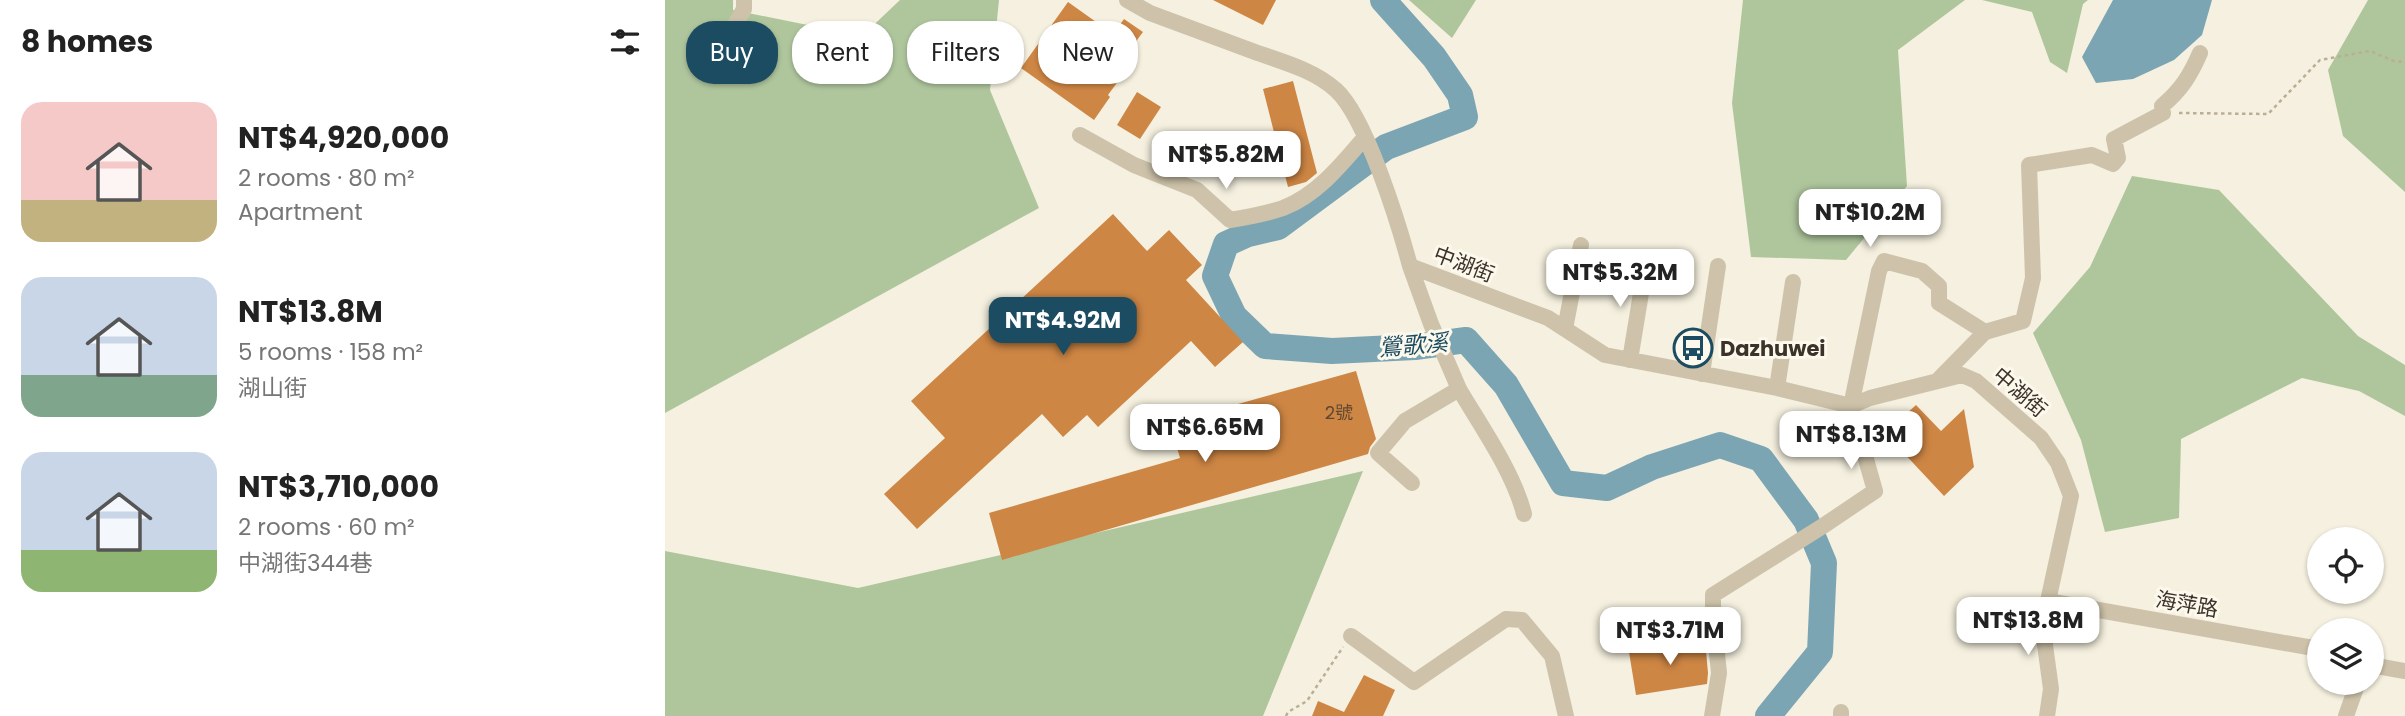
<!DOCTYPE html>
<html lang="en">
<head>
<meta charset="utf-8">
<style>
	body { margin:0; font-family:Poppins,"Noto Sans TC",sans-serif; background:#f6f6f6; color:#222; height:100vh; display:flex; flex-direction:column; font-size:26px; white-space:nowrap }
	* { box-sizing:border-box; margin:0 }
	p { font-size:23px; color:#767676 }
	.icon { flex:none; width:38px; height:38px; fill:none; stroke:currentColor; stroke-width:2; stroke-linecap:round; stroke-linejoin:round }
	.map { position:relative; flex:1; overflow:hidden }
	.details { display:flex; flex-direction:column; background:#fff; width:665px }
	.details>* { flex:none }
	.guide { position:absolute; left:21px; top:21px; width:665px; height:63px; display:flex; gap:14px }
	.fabs { position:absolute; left:1642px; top:527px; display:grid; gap:14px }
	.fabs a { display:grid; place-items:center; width:77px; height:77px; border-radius:50%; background:#fff; box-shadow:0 2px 5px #0004; font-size:35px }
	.price { position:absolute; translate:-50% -60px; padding:0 16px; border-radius:14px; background:#fff; color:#222; font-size:23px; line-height:46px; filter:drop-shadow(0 2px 4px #0008) }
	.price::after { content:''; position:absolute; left:50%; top:42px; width:21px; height:16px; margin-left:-10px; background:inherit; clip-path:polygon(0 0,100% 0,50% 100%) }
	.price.active { background:#1b4c61; color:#fff }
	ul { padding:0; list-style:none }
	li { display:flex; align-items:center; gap:21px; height:175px; padding:0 21px }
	li span { display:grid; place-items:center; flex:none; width:196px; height:140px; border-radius:21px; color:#555 }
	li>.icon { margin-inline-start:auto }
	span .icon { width:84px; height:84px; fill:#fffc; stroke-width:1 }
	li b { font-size:30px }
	h2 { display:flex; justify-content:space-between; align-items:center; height:84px; padding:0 21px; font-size:30px }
	.tag { padding:0 24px; border-radius:28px; background:#fff; box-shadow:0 2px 5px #0004; font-size:24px; line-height:63px }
	.tag.active { background:#1b4c61; color:#fff }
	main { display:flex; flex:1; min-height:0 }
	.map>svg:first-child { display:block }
	.green { fill:#afc69d }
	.water { fill:#7ca5b4 }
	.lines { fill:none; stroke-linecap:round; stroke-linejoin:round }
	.river { stroke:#7ca5b4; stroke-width:26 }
	.building { fill:#ce8644 }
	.path { stroke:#baae94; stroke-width:2.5; stroke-dasharray:3.5 3.5; stroke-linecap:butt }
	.minor { stroke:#cec3aa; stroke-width:16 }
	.labels { text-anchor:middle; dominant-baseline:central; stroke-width:6; stroke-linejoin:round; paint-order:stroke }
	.number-label { font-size:18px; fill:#604830 }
	.street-label { font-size:21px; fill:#3b332a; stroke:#fcf8ec }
	.poi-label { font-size:21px; font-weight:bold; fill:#3b332a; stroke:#fcf8ec; text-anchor:start }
	.water-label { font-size:23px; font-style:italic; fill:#1b4c61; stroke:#fcf8ec }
</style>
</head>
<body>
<main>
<section class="details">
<h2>8 homes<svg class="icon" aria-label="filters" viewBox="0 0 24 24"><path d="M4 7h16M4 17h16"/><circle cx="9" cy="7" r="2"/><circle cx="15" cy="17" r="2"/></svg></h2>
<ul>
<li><span style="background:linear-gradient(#f6c9c9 70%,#c2b280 0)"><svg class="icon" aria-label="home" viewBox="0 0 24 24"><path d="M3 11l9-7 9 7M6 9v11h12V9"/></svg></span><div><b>NT$4,920,000</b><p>2 rooms · 80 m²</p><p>Apartment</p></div></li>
<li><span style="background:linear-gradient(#c9d6e8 70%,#7fa58c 0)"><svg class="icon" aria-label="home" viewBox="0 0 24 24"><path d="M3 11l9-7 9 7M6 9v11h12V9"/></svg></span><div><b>NT$13.8M</b><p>5 rooms · 158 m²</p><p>湖山街</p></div></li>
<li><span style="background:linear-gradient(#c9d6e8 70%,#8fb573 0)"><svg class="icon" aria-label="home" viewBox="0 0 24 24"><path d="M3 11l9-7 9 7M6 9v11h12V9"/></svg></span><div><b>NT$3,710,000</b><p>2 rooms · 60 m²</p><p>中湖街344巷</p></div></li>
</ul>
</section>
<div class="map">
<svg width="1740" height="716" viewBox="0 0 1740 716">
	<rect width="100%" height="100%" fill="#f5f0df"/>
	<path class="green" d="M0,0H68V10L197,36L235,0H334L325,90L374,208L0,413Z
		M744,0H811L787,38Z
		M1078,0H1300L1233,50L1242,186L1181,260L1086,257L1067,103Z
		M1317,0H1423L1418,4L1402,73L1385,62L1367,12Z
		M1703,0H1740V192L1678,136L1663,70Z
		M1467,176L1554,190L1693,336L1740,365V416L1694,391L1637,378L1516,439L1514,518L1440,532L1416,440L1368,333L1425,267Z
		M698,471L598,716H0V551L193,588Z"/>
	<path class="water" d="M1448,0H1547L1537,35L1509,60L1468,79L1431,83L1417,57Z"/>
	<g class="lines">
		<path class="river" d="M718,0L769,57L795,95L800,117L721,147L613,227L583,234L561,244L550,276L569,316L600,346L667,351L750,347L801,340L841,385L898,483L942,488L987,467L1055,445L1096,459L1141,520L1159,563L1155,652L1103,716"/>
	</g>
	<path class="building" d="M548,0H611L598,25Z
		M403,2L448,34L459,19L478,32L463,52L470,58L443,95L445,97L429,120L356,68Z
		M628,81L652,173L641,182L623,187L598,89Z
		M472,92L496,107L475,139L452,125Z
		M448,214L482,251L504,230L537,265L521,280L578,342L550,367L526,341L433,427L422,415L398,437L377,414L252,529L219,494L280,438L246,401Z
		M691,371L711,439L705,447L703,454L337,560L324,513L515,458L505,423Z
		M1251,405L1276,431L1299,409L1309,467L1279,496L1220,433Z
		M1040,640L1043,673L1042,684L971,695L964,652Z
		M699,675L730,690L718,716H647L653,701L679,712Z"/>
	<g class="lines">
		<path class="path" d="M1514,113L1603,114L1655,60L1705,51L1729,61L1740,62
			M621,716L623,712L642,701L678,647"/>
		<path class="minor" d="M462,0L485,13C520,26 555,39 590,52C618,62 649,70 671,90C701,117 734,225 745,266L883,318L940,355L1112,388L1186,406L1205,398L1297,375L1311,381L1376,438L1393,463L1406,496L1383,601L1380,645L1386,689L1382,716
			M48,64L79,9V0
			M415,135L469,165L532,190L565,220C583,217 601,214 618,208C652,195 677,164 700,137
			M745,266L766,324L794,389
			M900,329L916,245
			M965,360L981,263
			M1037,374L1053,266
			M1272,381L1320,332L1358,321L1368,278L1364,165L1427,155L1448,164L1453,158L1449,139L1498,113L1497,106C1516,90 1525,76 1535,53
			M1112,388L1128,282
			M747,483L713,453L740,421L794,389C816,426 849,473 859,514
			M1383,601L1654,649
			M686,636L749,682L841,619L857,620L887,656L901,716
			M1706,665L1740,671
			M1047,716L1054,673L1048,615V595L1158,526L1210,491L1186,406L1214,271L1219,261L1257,271L1274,286V303L1320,332
			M1176,716V712
			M1681,716L1693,682"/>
	</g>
	<defs>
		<symbol id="bus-ring" viewBox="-11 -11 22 22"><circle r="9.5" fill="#fcf8ec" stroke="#1b4c61" stroke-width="1.5"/><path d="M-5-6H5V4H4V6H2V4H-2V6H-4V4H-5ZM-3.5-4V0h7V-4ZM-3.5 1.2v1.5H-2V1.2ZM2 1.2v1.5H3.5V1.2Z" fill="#1b4c61"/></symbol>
	</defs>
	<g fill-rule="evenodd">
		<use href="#bus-ring" x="1006" y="326" width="44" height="44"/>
	</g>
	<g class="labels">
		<g class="number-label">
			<text x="674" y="412">2號</text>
		</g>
		<g class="street-label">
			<text transform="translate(799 264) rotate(21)">中湖街</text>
			<text transform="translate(1355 392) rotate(41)">中湖街</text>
			<text transform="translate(1522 604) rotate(10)">海萍路</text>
		</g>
		<g class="poi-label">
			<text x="1055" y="348">Dazhuwei</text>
		</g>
		<g class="water-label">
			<text transform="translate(748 345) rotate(-5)">鶯歌溪</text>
		</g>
	</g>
</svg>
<div class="fabs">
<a><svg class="icon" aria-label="locate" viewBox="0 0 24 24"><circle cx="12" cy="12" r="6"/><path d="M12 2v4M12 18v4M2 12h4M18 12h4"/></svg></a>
<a><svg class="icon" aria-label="layers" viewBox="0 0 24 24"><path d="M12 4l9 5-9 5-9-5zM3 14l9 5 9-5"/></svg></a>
</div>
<b class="price" style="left:561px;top:191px">NT$5.82M</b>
<b class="price" style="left:1205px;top:249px">NT$10.2M</b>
<b class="price" style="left:955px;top:309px">NT$5.32M</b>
<b class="price active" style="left:398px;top:357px">NT$4.92M</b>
<b class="price" style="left:540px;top:464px">NT$6.65M</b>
<b class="price" style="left:1186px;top:471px">NT$8.13M</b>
<b class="price" style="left:1363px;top:657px">NT$13.8M</b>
<b class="price" style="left:1005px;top:667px">NT$3.71M</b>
<div class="guide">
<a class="tag active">Buy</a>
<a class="tag">Rent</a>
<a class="tag">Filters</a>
<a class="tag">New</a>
</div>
</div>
</main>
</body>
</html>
